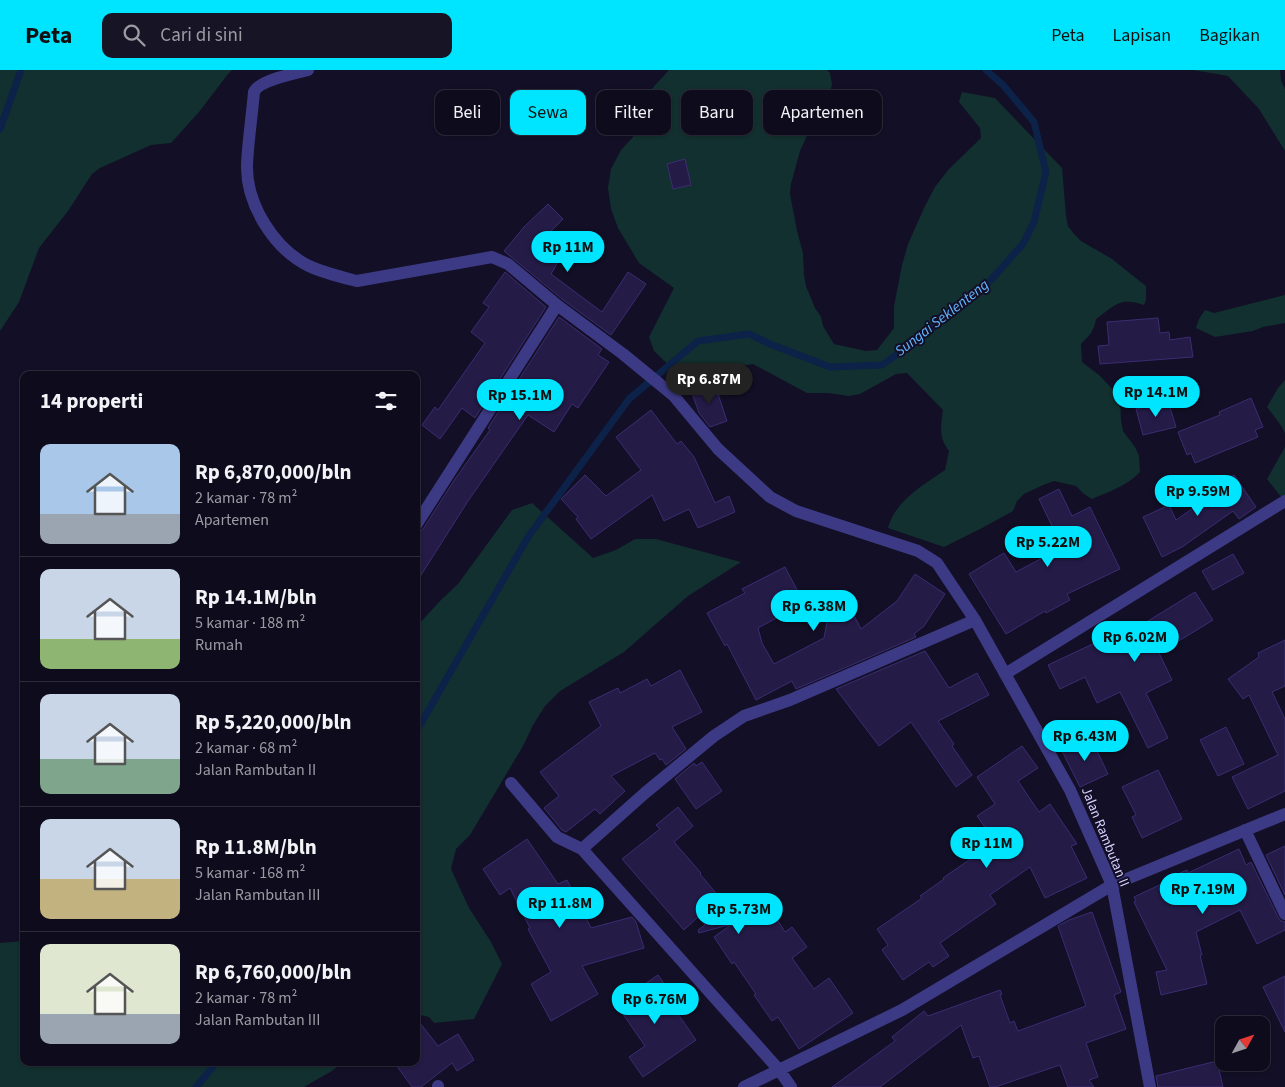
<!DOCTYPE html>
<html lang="id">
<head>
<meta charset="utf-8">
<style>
	body { margin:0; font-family:"Source Sans 3",sans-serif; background:#171425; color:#f1f3f6; height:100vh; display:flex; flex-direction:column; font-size:19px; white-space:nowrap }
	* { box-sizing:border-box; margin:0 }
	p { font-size:16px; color:#9b9ba3 }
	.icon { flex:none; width:28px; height:28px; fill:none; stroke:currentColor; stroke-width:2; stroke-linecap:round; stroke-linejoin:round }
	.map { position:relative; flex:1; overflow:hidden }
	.sheet { position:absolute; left:20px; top:301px; width:400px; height:695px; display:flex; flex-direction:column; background:#0e0b1c; border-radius:10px; box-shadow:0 1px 4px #0004,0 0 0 1px #2e2b3b }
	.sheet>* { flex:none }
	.guide { position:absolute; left:435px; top:20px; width:475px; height:45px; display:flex; gap:10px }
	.needle { width:32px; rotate:50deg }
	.buttons { position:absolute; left:1215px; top:946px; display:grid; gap:10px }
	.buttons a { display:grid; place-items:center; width:55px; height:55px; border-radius:10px; background:#0e0b1c; box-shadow:0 1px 4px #0004,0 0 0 1px #2e2b3b; font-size:25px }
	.price { position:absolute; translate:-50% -42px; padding:0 11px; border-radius:18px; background:#00e5ff; color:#111; font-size:16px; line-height:32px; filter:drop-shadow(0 1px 2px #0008) }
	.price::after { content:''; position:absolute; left:50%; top:30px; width:15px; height:11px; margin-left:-8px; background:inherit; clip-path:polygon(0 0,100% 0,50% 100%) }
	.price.current { background:#222; color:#fff }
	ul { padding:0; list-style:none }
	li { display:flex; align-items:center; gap:15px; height:125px; padding:0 20px }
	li+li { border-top:1px solid #2e2b3b }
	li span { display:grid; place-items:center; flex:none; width:140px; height:100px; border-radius:10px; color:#555 }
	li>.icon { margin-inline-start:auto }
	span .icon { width:60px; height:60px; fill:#fffc; stroke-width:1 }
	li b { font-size:21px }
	h2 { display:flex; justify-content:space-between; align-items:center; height:60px; padding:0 20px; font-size:21px }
	.tag { padding:0 18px; border-radius:10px; background:#0e0b1c; box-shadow:0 1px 4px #0004,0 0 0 1px #2e2b3b; font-size:18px; line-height:45px }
	.tag.current { background:#00e5ff; color:#111 }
	header { display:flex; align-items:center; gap:30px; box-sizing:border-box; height:70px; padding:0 25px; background:#00e5ff; color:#111 }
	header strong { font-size:24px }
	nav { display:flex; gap:28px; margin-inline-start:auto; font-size:18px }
	.search { width:350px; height:45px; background:#171425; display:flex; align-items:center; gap:12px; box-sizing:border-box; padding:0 18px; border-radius:10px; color:#9b9ba3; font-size:19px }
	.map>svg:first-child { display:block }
	.green { fill:#12302f }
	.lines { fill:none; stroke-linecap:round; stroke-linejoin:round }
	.stream { stroke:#0c2248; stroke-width:7 }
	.building { fill:#241b47; stroke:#3b2d73 }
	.minor { stroke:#3d3a85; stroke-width:12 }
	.labels { text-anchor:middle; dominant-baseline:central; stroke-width:4; stroke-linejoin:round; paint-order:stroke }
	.street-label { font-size:14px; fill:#d9d4ff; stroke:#130f26 }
	.water-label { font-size:15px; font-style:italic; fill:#62b6ff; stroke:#130f26 }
</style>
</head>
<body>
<header>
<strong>Peta</strong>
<div class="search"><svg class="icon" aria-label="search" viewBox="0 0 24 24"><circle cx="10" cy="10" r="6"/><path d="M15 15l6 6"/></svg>Cari di sini</div>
<nav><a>Peta</a><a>Lapisan</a><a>Bagikan</a></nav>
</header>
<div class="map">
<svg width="1285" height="1017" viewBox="0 0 1285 1017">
	<rect width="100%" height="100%" fill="#130f26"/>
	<path class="green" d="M0,0H232L228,4L199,42L171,73L151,75L100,98L92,104L68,141L39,178L19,232L0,261Z
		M669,0H827L830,3L832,14L830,24L810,59L800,81L791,114L790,124L797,161L803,183L804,205L806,216L815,238L821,247L823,256L834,274L866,281L877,280L894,258V236L902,195L908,174L925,136L935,117L948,100L981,68L980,58L959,32L962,22L995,28L1062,98L1066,146L1068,156L1074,164L1081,171L1112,189L1146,216V230L1144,235C1119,227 1116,235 1096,249C1094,261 1090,265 1081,274L1082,292L1099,305L1120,327L1121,350L1123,361L1135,377L1139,386L1140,402C1127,416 1110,421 1092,429L1084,424L1076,416L1054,411L1043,415L1024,424L1017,431L1013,441L982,458L944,477L888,458C895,431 923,415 945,400L949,381C938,366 941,357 943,340L907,303L896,304L860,324L849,326L828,323H807L753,294L736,297L729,306H680L654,281L649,267L674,218L639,193L618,158L611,139L608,118L611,99L621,80L633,67L632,50L638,34Z
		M1193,0H1280L1281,11L1285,19V81L1259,39L1228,6Z
		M1285,225V253L1263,257L1253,261L1215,267L1196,258L1199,249L1205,240L1214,243Z
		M1285,310V363L1280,354L1267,337L1278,318Z
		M1285,377V432L1267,409Z
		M532,433L593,488L616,480L635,469H656L741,492L688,526L624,582L560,621L545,636L533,655L523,676L470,765L456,779L451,799L469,838L491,872L502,894L474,949L434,953L429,947L416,944V557L441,530L458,514L512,440Z
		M24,871V992L342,993L332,1001L304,1017H0V873Z"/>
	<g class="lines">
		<path class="stream" d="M0,59L21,0
			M416,662L528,467L629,329L698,271L749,264L770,274L830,297L882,295L921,267L981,221L1023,174L1034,152L1046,102L1034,52L1003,15L986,0
			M196,1017L217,992"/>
	</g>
	<path class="building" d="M685,89L691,115L673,119L667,94Z
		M548,134L563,149L541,171L547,175L541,182L558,192L551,204L602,242L628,202L646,214L611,265L562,229L504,181L524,157Z
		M505,202L546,237L475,348L462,338L440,369L422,355L435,337L438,340L485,273L471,262L489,237L483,233Z
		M559,247L602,279L598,285L609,292L578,338L572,334L554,362L528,345L468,431L416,513V464L423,459L455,409L490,360L488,358Z
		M1158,248L1160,263L1169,262L1170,270L1190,267L1193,287L1100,294L1098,276L1109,275L1107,252Z
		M714,312L727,351L710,357L699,343L691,320Z
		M1251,328L1263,357L1255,360L1258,367L1195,393L1191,383L1187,385L1178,362L1220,345L1219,342Z
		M1168,331L1176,357L1143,365L1136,339Z
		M651,340L677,374L681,371L694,387L715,433L729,426L735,442L698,458L689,439L664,451L652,425L591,469L576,449L578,447L561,429L585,405L606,426L641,400L616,367Z
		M1234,405L1256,437L1239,449L1233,441L1182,477L1162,487L1143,447L1169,435L1176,450L1219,420L1217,417Z
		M1059,419L1072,446L1090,437L1120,499L1067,524L1070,530L1046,543L1045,541L1006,564L969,504L1004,483L1016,502L1059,479L1048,458L1052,456L1039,429Z
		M1233,484L1244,503L1213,520L1202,501Z
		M785,497L804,533L758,558L762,573L774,594L824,568L828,546L849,536L861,559L897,531L915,504L945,524L924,556L914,564L916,567L796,619L792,611L756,630L727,574L725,576L707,543L745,523L742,519Z
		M1195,522L1213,550L1159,583L1172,610L1146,623L1168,668L1148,678L1120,622L1097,633L1085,607L1060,619L1048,595L1097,572L1098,575L1148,551Z
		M1285,570V616L1272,622L1285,649V721L1248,739L1232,707L1278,685L1249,625L1243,629L1228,609L1259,587L1258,583Z
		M925,581L949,618L977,603L989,625L938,651L954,674L952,676L972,705L956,717L911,652L879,676L836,619Z
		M680,600L702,642L672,657L686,679L666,695L662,689L660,690L655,683L611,706L625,721L600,744L595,739L566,762L562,760L544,738L559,726L540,702L601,656L589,632L618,618L620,623L647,609L651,616Z
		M1226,657L1244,694L1218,706L1200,670Z
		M1091,668L1108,704L1080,717L1062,681Z
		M1022,676L1038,698L1018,711L1039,742L1050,734L1077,774L1071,776L1087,808L1045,828L1030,797L990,825L996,834L940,873L949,886L933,897L929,892L903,910L882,880L888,875L877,859L922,828L920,826L944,809L943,808L972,788L968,782L991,766L977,746L995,734L977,707Z
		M702,692L722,721L696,739L675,709L694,693L696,696Z
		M1158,700L1182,749L1142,768L1132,747L1136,745L1122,717Z
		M678,737L693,756L674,772L701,803L700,804L729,839L742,830L753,846L768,835L785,862L792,857L807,877L792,888L814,919L829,908L853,943L799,979L778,947L772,951L754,925L756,924L734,892L732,894L714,867L732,854L699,863L698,860L705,855L699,846L684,860L622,789L660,759L656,755Z
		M527,769L558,814L567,810L591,858L632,847L636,852L644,878L582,896L598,924L551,951L531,914L551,902L528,859L530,858L510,818L500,825L483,799Z
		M1285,776V825L1266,785Z
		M1239,779L1246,795L1251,792L1278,847L1281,851L1285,852V860L1257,874L1240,840L1196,862L1202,885H1200L1207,914L1161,925L1156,902L1167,900L1134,832L1136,831L1134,827L1170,810L1169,808L1187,800L1188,803Z
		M1092,842L1121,922L1114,925L1126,959L1086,973L1098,1007L1089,1010L1094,1017H1068L1060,995L995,1017H990L979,986L973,988L961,955L880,1017H832L895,971L892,967L924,941L928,946L1000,920L1002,924L1000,925L1010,953L1014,951L1018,961L1086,936L1058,856L1069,850Z
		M658,905L672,925L667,928L696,970L643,1007L629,987L645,976L616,934Z
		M1285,906V962L1263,917Z
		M416,948L438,976L458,964L474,990L457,1001L452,993L421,1017H412L394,992H416Z
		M1217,991L1223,1017H1158L1156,1006Z"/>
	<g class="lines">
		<path class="minor" d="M308,0C294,4 259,10 254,22C252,46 248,71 247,95C246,134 274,179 309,196C324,203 341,207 357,211L492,187L508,194L557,235L623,284L673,325L718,379L770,427L796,441L918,481L937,493L975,550L1070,720L1112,815L1150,1017
			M416,455L557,235
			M1005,604L1285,431
			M511,713L557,767L582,779L780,1001L791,1017
			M1245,760L1285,844
			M582,779L645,723L714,666L744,646L790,630L975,550
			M438,1017V1016
			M744,1017L902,940L1112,815L1285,744"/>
	</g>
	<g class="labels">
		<g class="street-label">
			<text transform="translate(1105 767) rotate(68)">Jalan Rambutan II</text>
		</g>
		<g class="water-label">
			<text transform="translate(942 248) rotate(-38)">Sungai Seklenteng</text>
		</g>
	</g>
</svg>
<div class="buttons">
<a><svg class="needle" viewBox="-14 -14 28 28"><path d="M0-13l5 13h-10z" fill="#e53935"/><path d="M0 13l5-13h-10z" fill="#9b9ba3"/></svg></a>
</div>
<b class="price" style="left:568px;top:203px">Rp 11M</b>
<b class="price current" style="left:709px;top:335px">Rp 6.87M</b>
<b class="price" style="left:1156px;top:348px">Rp 14.1M</b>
<b class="price" style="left:520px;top:351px">Rp 15.1M</b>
<b class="price" style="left:1198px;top:447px">Rp 9.59M</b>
<b class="price" style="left:1048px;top:498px">Rp 5.22M</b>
<b class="price" style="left:814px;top:562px">Rp 6.38M</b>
<b class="price" style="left:1135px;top:593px">Rp 6.02M</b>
<b class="price" style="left:1085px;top:692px">Rp 6.43M</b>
<b class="price" style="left:987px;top:799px">Rp 11M</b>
<b class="price" style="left:1203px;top:845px">Rp 7.19M</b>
<b class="price" style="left:560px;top:859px">Rp 11.8M</b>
<b class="price" style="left:739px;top:865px">Rp 5.73M</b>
<b class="price" style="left:655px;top:955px">Rp 6.76M</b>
<div class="guide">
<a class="tag">Beli</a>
<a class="tag current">Sewa</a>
<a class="tag">Filter</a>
<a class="tag">Baru</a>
<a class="tag">Apartemen</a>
</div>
<section class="sheet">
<h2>14 properti<svg class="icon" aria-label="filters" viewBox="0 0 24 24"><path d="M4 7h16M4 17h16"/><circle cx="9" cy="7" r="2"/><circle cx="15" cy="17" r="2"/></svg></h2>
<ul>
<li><span style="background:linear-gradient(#a9c7e8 70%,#9aa5b1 0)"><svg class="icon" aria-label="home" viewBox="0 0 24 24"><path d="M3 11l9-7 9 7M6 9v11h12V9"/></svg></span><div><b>Rp 6,870,000/bln</b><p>2 kamar · 78 m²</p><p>Apartemen</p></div></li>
<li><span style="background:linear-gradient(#c9d6e8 70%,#8fb573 0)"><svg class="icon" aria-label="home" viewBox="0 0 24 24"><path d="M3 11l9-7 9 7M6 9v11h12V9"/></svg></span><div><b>Rp 14.1M/bln</b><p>5 kamar · 188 m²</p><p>Rumah</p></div></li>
<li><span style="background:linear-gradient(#c9d6e8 65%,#7fa58c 0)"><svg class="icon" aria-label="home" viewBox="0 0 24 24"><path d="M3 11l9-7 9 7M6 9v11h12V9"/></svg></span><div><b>Rp 5,220,000/bln</b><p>2 kamar · 68 m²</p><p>Jalan Rambutan II</p></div></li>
<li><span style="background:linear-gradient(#c9d6e8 60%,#c2b280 0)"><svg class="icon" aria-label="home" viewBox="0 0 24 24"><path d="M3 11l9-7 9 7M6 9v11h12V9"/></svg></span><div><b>Rp 11.8M/bln</b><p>5 kamar · 168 m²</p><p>Jalan Rambutan III</p></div></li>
<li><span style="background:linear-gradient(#dfe7d0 70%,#9aa5b1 0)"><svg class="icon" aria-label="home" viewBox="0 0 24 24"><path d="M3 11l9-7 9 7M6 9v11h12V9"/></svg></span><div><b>Rp 6,760,000/bln</b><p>2 kamar · 78 m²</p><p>Jalan Rambutan III</p></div></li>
</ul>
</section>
</div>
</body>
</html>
